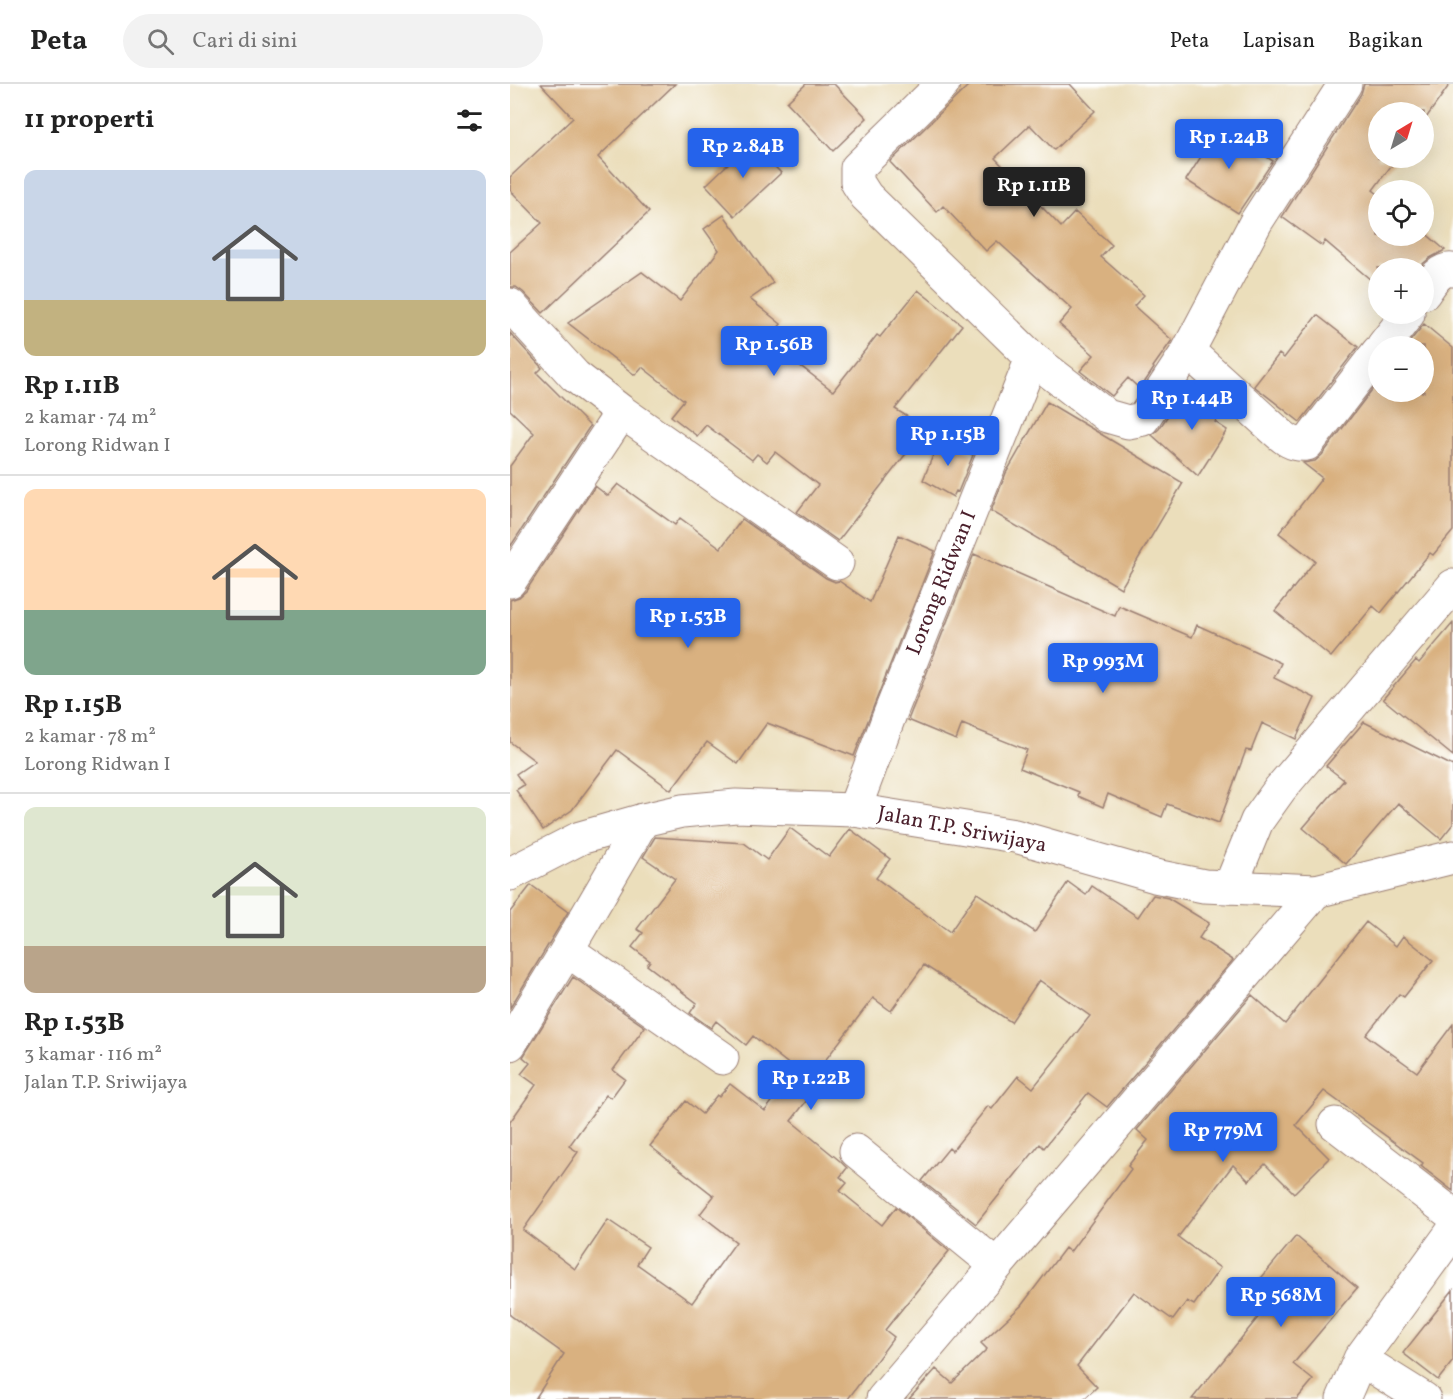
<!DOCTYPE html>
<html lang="id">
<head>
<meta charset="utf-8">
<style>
	body { margin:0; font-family:Vollkorn,serif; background:#f2f2f2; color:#222; height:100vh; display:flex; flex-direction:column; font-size:22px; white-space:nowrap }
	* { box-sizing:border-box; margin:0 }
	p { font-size:20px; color:#767676 }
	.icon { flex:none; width:33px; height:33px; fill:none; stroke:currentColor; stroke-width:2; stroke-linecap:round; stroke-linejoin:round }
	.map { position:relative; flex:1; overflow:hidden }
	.panel { display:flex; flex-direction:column; background:#fff; width:510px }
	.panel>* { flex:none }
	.needle { width:39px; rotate:38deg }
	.fabs { position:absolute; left:858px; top:18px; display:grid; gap:12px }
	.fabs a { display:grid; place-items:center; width:66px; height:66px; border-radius:50%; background:#fff; box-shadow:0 6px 24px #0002; font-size:30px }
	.price { position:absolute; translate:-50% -51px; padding:0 14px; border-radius:6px; background:#2563eb; color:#fff; font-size:20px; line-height:39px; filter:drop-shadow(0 2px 3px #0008) }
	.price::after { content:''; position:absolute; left:50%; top:36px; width:18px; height:14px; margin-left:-9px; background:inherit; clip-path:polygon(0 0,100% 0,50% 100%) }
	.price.selected { background:#222; color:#fff }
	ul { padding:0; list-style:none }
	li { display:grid; align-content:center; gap:12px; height:318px; padding:0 24px }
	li+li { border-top:2px solid #e0e0e0 }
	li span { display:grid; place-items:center; height:186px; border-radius:12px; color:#555 }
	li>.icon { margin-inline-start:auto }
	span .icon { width:108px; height:108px; fill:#fffc; stroke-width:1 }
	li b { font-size:26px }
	h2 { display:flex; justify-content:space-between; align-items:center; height:72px; padding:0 24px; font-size:26px }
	header { display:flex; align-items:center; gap:36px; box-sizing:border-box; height:84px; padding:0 30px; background:#fff; border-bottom:2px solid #e0e0e0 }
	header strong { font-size:28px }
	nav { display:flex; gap:33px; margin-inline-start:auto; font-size:21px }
	.search { width:420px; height:54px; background:#f2f2f2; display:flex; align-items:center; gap:15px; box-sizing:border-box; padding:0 21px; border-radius:33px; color:#767676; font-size:22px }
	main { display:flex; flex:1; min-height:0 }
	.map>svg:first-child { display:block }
	.building { fill:#d9b180 }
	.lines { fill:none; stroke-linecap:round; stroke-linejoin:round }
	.minor-casing { stroke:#9a7e73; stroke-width:35 }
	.major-casing { stroke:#9a7e73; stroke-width:35 }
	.minor { stroke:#fff; stroke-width:33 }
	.major { stroke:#fff; stroke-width:33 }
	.labels { text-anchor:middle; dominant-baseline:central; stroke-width:5; stroke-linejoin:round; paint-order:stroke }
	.street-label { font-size:21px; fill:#4a1f2b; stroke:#fff }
</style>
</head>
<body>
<header>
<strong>Peta</strong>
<div class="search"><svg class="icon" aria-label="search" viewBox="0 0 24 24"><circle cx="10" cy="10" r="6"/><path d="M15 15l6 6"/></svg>Cari di sini</div>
<nav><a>Peta</a><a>Lapisan</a><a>Bagikan</a></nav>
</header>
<main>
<section class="panel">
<h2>11 properti<svg class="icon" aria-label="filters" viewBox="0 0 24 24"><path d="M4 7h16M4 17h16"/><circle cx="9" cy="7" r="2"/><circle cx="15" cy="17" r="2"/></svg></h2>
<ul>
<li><span style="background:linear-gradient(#c9d6e8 70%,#c2b280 0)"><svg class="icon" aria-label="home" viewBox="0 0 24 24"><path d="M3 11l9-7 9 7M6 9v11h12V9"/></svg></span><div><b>Rp 1.11B</b><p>2 kamar · 74 m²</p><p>Lorong Ridwan I</p></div></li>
<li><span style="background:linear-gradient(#ffd9b3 65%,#7fa58c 0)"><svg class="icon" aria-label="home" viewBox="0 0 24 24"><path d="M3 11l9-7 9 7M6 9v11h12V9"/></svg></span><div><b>Rp 1.15B</b><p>2 kamar · 78 m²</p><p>Lorong Ridwan I</p></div></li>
<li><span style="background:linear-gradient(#dfe7d0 75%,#b9a48a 0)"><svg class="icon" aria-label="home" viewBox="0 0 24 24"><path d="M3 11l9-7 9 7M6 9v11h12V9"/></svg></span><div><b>Rp 1.53B</b><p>3 kamar · 116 m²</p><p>Jalan T.P. Sriwijaya</p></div></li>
</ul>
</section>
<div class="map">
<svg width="943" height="1315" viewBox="0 0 943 1315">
	<rect width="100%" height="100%" fill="#fff"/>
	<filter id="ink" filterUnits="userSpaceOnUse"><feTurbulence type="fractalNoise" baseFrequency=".0167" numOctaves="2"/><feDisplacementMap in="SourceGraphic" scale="12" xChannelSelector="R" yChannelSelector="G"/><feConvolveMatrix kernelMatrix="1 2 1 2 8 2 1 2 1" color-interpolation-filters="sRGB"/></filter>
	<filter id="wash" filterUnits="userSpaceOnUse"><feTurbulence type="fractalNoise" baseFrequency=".008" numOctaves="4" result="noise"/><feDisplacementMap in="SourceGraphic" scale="24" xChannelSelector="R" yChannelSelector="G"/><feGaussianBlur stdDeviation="1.35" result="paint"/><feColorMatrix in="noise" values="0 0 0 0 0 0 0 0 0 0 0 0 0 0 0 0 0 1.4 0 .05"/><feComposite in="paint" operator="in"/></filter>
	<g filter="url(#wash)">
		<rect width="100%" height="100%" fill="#ebdebb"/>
		<g id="blocks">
			<path class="building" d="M31,0H165L88,73L139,128L33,229L13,208L6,203H0V168L32,139L0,106V93L63,34Z
				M296,0H324L357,34L323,67L277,18Z
				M460,0H560L585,27L544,66L520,41L485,74L551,143L565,128L602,161L591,173L634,211L624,222L662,256L643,283L644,284L630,305L618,294L602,312L570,287L584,271L549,240L562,225L487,157L476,167L433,122L427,128L380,78Z
				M854,0H940L914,37V28H868V74H887L863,106L868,110V152H914V148L935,166L920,174L908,184H868V202L815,157L812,162L772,133L851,10Z
				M710,43L763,77L728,129L676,96Z
				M241,58L271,89L225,132L196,101Z
				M214,131L263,199L240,215L271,240L258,257L323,307L367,251L370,253L408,206L452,241L385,325L416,344L328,457L287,428L308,401L265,368L257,378L247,370L242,376L196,341L187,352L161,332L174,316L132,283L125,291L58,239L132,188L170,217L209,166L194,145Z
				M807,231L848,263L790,338L744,302L769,270L774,274Z
				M914,240L943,264V447L923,471L920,469L871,529L863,522L821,573L765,527L805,477L769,449L812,394L793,379L805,377L812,371L868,298V308H914V262H896Z
				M0,249L32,284L27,289L80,342L0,463V382L24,349L0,326Z
				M676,304L711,328L705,338L717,346L688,392L642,351L649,345Z
				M537,318L673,399L611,504L481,427L496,389Z
				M431,352L463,371L448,408L446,407L443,413L413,396Z
				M108,400L165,441L170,434L211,464L232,435L316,494L325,498L329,497L360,518L389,451L425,467L344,672L257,639L228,680L197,658L161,706L107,666L62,726L33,746L6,706L14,701L6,690L25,677L0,658V516L9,513L16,507L85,402L98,412Z
				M464,470L605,532L609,522L682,553L687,541L771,579L764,594L805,614L786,655L752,639L741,667L736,666L709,739L657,720L652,733L598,710L593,723L568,712L569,708L510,684L517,666L452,640L446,656L398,636Z
				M943,539V672L873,615L906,576L909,579Z
				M854,638L943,682V740L931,755L888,719L836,780L793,744L834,696L816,682Z
				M280,744L319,773L340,745L380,775L366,794L440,848L467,809L525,848L558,798L576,811L582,802L628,833L643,811L658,814L699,839L689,854L723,876L597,1023L578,1009L534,1064L530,1060L466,1140L412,1097L439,1064L442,1067L478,1022L482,1025L508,992L523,1004L580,932L529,896L501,938L414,881L381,927L363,914L313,979L321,985L281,1037L330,1077L337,1084L330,1093L337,1099L330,1107L372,1141L386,1123L439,1167L375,1246L384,1253L338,1315H25L54,1270L0,1231V1038L26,1001L11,990L20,979L13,973L63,893L135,943L103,986L115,995L101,1014L96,1011L59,1062L68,1068L13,1146L65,1185L98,1136L138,1163L127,1180L182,1219L226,1158L190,1130L204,1112L140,1062L176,1017L192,1030L207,1011L209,1013L220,1000L255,1027L286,986L243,952L236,961L206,937L201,944L180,929L187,919L137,881L140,877L122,863L133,849L127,845L165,795L133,773L145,753L234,759L257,776Z
				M21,801L58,828L0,924V828Z
				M856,838L886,862L893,852L923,876L894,913L889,910L856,951L907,988L943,940V1107L911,1082L913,1079L814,1007L786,1041L819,1074L784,1109L755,1080L739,1097L723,1081L668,1153L710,1184L684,1221L677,1217L663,1236L624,1208L567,1282L587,1303L574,1315H399L426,1285L442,1299L477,1265L471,1259L511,1222L555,1164L560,1168L621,1085L618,1082L638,1056L627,1046L742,911L775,940Z
				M786,1152L847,1204L783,1280L803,1296L787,1315H682L750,1231L733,1216Z
				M943,1206V1277L928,1296L893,1269Z"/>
		</g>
	</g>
	<g filter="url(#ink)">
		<use href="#blocks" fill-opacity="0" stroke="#9a7e73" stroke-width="1.5"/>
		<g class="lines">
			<defs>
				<path id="minor" d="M433,0L347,84V98L356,112L522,274L597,332L618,338L633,335L678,267L746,138L835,0
					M914,209C921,199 929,184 943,186
					M0,221L65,292L112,328L327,479
					M873,262L898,230
					M678,267L765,346C775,355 783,362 797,360L868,268
					M0,497L112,328
					M344,726L380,630L522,274
					M720,803L747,737L770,705L943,502
					M57,866L212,974
					M0,960L57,866L133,736
					M825,1040L943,1131
					M346,1067L486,1181
					M850,1275L914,1315
					M373,1315L806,807
					M833,1315L850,1275L943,1147"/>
				<path id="major" d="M0,790L70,754L133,736L172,727L226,722L344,726L505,752L645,792L694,802L806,807L943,773"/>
			</defs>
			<use href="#minor" class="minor-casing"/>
			<use href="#major" class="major-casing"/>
			<use href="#minor" class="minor"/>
			<use href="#major" class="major"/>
		</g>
	</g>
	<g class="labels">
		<g class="street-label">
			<text transform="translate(432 499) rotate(-68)">Lorong Ridwan I</text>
			<text transform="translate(452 746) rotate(11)">Jalan T.P. Sriwijaya</text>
		</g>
	</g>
</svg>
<div class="fabs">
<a><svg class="needle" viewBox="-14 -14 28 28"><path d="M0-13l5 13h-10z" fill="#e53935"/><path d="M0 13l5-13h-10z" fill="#767676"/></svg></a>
<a><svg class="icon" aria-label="locate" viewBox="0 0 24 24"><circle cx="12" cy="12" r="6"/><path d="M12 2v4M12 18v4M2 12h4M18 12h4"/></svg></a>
<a>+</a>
<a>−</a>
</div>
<b class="price" style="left:719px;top:86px">Rp 1.24B</b>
<b class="price" style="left:233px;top:95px">Rp 2.84B</b>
<b class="price selected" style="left:524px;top:134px">Rp 1.11B</b>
<b class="price" style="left:264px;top:293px">Rp 1.56B</b>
<b class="price" style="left:682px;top:347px">Rp 1.44B</b>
<b class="price" style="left:438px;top:383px">Rp 1.15B</b>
<b class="price" style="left:178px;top:565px">Rp 1.53B</b>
<b class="price" style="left:593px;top:610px">Rp 993M</b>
<b class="price" style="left:301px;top:1027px">Rp 1.22B</b>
<b class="price" style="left:713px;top:1079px">Rp 779M</b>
<b class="price" style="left:771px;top:1244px">Rp 568M</b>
</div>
</main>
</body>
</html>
